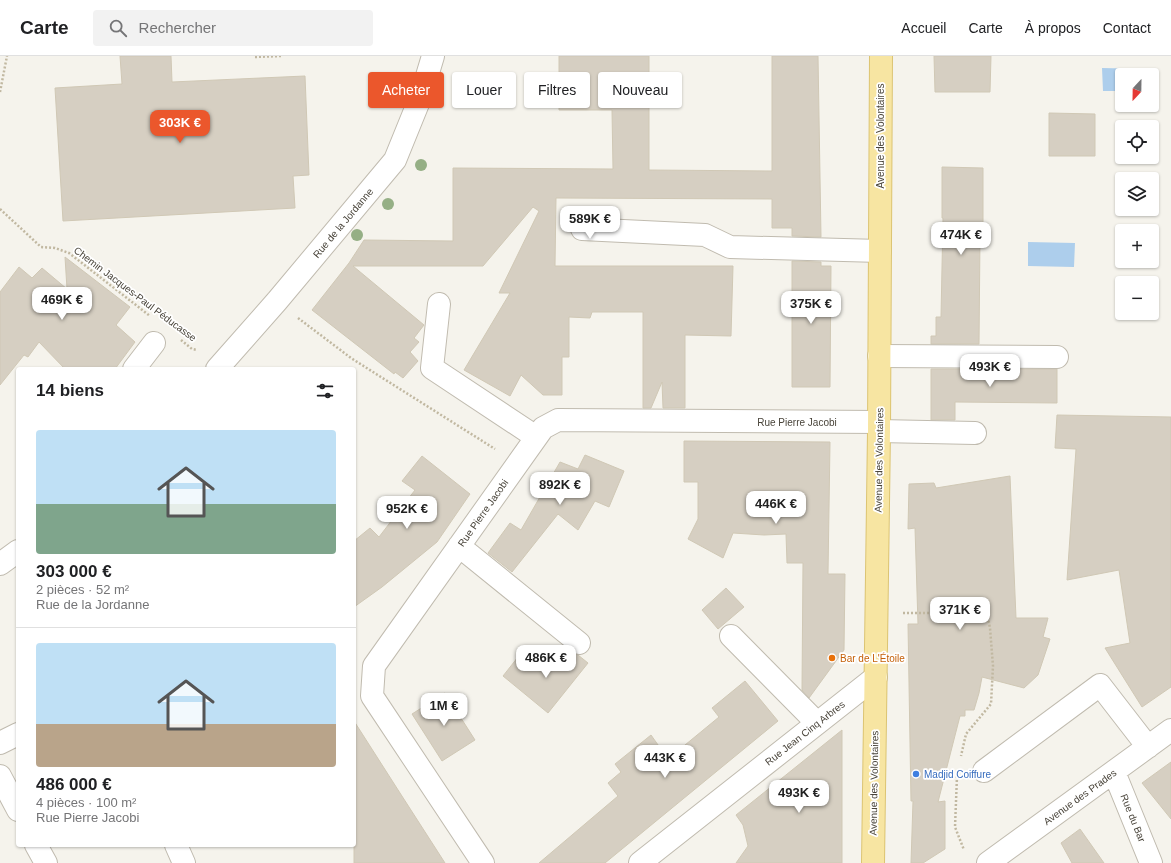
<!DOCTYPE html>
<html lang="fr">
<head>
<meta charset="utf-8">
<style>
	body { margin:0; font-family:Arial,sans-serif; background:#f2f2f2; color:#202124; height:100vh; display:flex; flex-direction:column; font-size:15px; white-space:nowrap }
	* { box-sizing:border-box; margin:0 }
	p { font-size:13px; color:#757577 }
	.icon { flex:none; width:22px; height:22px; fill:none; stroke:currentColor; stroke-width:2; stroke-linecap:round; stroke-linejoin:round }
	.map { position:relative; flex:1; overflow:hidden }
	.details { position:absolute; left:16px; top:311px; width:340px; height:480px; display:flex; flex-direction:column; background:#fff; border-radius:4px; box-shadow:0 1px 3px #0004 }
	.details>* { flex:none }
	.top-card { position:absolute; left:368px; top:16px; width:380px; height:36px; display:flex; gap:8px }
	.needle { width:26px; rotate:202deg }
	.buttons { position:absolute; left:1115px; top:12px; display:grid; gap:8px }
	.buttons a { display:grid; place-items:center; width:44px; height:44px; border-radius:4px; background:#fff; box-shadow:0 1px 3px #0004; font-size:20px }
	.price { position:absolute; translate:-50% -34px; padding:0 9px; border-radius:8px; background:#fff; color:#222; font-size:13px; line-height:26px; filter:drop-shadow(0 1px 2px #0008) }
	.price::after { content:''; position:absolute; left:50%; top:24px; width:12px; height:9px; margin-left:-6px; background:inherit; clip-path:polygon(0 0,100% 0,50% 100%) }
	.price.current { background:#eb572c; color:#fff }
	ul { padding:0; list-style:none }
	li { display:grid; align-content:center; gap:8px; height:212px; padding:0 20px }
	li+li { border-top:1px solid #e0e0e0 }
	li span { display:grid; place-items:center; height:124px; border-radius:4px; color:#555 }
	li>.icon { margin-inline-start:auto }
	span .icon { width:72px; height:72px; fill:#fffc; stroke-width:1 }
	li b { font-size:17px }
	h2 { display:flex; justify-content:space-between; align-items:center; height:48px; padding:0 20px; font-size:17px }
	.chip { padding:0 14px; border-radius:4px; background:#fff; box-shadow:0 1px 3px #0004; font-size:14px; line-height:36px }
	.chip.current { background:#eb572c; color:#fff }
	header { display:flex; align-items:center; gap:24px; box-sizing:border-box; height:56px; padding:0 20px; background:#fff; border-bottom:1px solid #e0e0e0 }
	header strong { font-size:19px }
	nav { display:flex; gap:22px; margin-inline-start:auto; font-size:14px }
	.search { width:280px; height:36px; background:#f2f2f2; display:flex; align-items:center; gap:10px; box-sizing:border-box; padding:0 14px; border-radius:4px; color:#757577; font-size:15px }
	.map>svg:first-child { display:block }
	.water { fill:#adceec }
	.building { fill:#d6cfc2; stroke:#d0c8b5 }
	.lines { fill:none; stroke-linecap:round; stroke-linejoin:round }
	.minor-casing { stroke:#c0bbaf; stroke-width:24 }
	.major-casing { stroke:#dcc472; stroke-width:24 }
	.path { stroke:#c1b8a1; stroke-width:2.5; stroke-dasharray:2 2; stroke-linecap:butt }
	.minor { stroke:#fff; stroke-width:22 }
	.major { stroke:#f7e5a2; stroke-width:22 }
	.tree { fill:#95af85 }
	.food-dot { fill:#e8710a; stroke:#fff; stroke-width:1.5 }
	.shop-dot { fill:#3f7fe0; stroke:#fff; stroke-width:1.5 }
	.labels { text-anchor:middle; dominant-baseline:central; stroke-width:3.5; stroke-linejoin:round; paint-order:stroke }
	.street-label { font-size:10px; fill:#49443a; stroke:#fff }
	.food-label { font-size:10px; fill:#c56008; stroke:#fff; text-anchor:start }
	.shop-label { font-size:10px; fill:#366cbe; stroke:#fff; text-anchor:start }
</style>
</head>
<body>
<header>
<strong>Carte</strong>
<div class="search"><svg class="icon" aria-label="search" viewBox="0 0 24 24"><circle cx="10" cy="10" r="6"/><path d="M15 15l6 6"/></svg>Rechercher</div>
<nav><a>Accueil</a><a>Carte</a><a>À propos</a><a>Contact</a></nav>
</header>
<div class="map">
<svg width="1171" height="807" viewBox="0 0 1171 807">
	<rect width="100%" height="100%" fill="#f5f3ec"/>
	<path class="water" d="M1102,12L1148,13V19H1122V35H1103Z
		M1028,186L1075,187L1074,211L1028,210Z"/>
	<path class="building" d="M120,0H171L172,26L305,20L309,119L293,120L295,152L63,165L55,32L122,28Z
		M559,0H649V114L772,115V0H818L821,181L792,180V172H772V143L556,142L555,210H733L731,280L685,279V352H663L662,326L651,352H643V256H592L590,262L569,261V301H562V339H543L521,319L510,340L464,314L510,237H499L539,155L533,151L483,210H353L424,269L414,282L419,286L410,296L418,305L403,322L395,316L394,318L312,254L349,207L364,184L453,185V112L613,113L612,54H559Z
		M934,0H991L990,36H935Z
		M1049,57L1095,58V100H1049Z
		M942,111L983,112V181H980L979,288H931V280H936V261H941L943,162H942Z
		M65,201L130,251L116,269L135,286L115,313H65L39,286L28,301L24,299L0,329V236L19,211L32,222L42,212L67,233Z
		M792,205L821,206V210H831L830,331H792Z
		M931,313H1057V347L955,346V364H931Z
		M1057,359L1171,361V631L1142,651L1105,592L1130,587L1119,514L1067,524L1076,393L1055,392Z
		M684,385L830,386L828,518H845L844,594L809,642L802,634L803,507H787L786,478L764,479L733,477L723,502L688,483L698,463V426H684Z
		M585,399L624,415L609,451L595,445L578,474L558,458L512,516L488,497L510,467L521,474L560,406L578,413Z
		M422,400L470,438L437,486L382,531L354,551V485L370,472L379,481L415,434L402,425Z
		M1010,420L1016,562H1048L1043,581L1050,583L1038,619L1024,632L982,621L979,637L974,654H965V660H960L938,746L945,745V793L923,807H911L913,745H911L908,568H918L915,472L908,473L909,428L934,427L936,432Z
		M726,532L744,551L718,573L702,554Z
		M566,593L571,597L578,599L588,607L548,657L503,620L518,601L522,604L525,600L546,618Z
		M745,625L778,665L605,807H539L618,740L608,727L621,716L615,708L651,679L668,703L719,661L712,652Z
		M445,637L475,684L442,705L412,658Z
		M354,665L400,737L445,807H354Z
		M842,674V807H736L748,790L743,769L736,759Z
		M1171,706V763L1142,727Z
		M1080,773L1104,807H1072L1061,787Z"/>
	<g class="lines">
		<defs>
			<path id="minor" d="M582,173L705,179L730,191L880,195
				M439,248L432,312L536,381
				M879,300L1057,301
				M134,313L154,287
				M217,313L277,245L395,104L421,40L433,0
				M879,375L975,377
				M459,490L579,587
				M0,508L18,495
				M731,580L817,667
				M0,687L18,678
				M984,715L1100,629L1148,691
				M1114,716L1151,807
				M0,720L18,754
				M36,789L46,807
				M176,789L184,807
				M483,807L372,640L374,610L543,372L558,364L879,366
				M640,807L876,621
				M988,807L1171,674"/>
			<path id="major" d="M873,807L879,375L881,0"/>
		</defs>
		<use href="#minor" class="minor-casing"/>
		<use href="#major" class="major-casing"/>
		<path class="path" d="M255,1L281,0
			M0,36L7,0
			M0,153L41,191L55,192L69,197L150,260
			M298,262L351,302L373,316L495,393
			M181,284L192,293L197,294
			M903,557H987L990,572L993,610L991,648L966,678L961,700
			M957,720L955,771L964,794"/>
		<use href="#minor" class="minor"/>
		<use href="#major" class="major"/>
	</g>
	<g class="tree">
		<circle cx="421" cy="109" r="6"/>
		<circle cx="388" cy="148" r="6"/>
		<circle cx="357" cy="179" r="6"/>
	</g>
	<circle class="food-dot" cx="832" cy="602" r="4"/>
	<circle class="shop-dot" cx="916" cy="718" r="4"/>
	<g class="labels">
		<g class="street-label">
			<text transform="translate(880 80) rotate(-90)">Avenue des Volontaires</text>
			<text transform="translate(343 167) rotate(-50)">Rue de la Jordanne</text>
			<text transform="translate(135 238) rotate(37)">Chemin Jacques-Paul Péducasse</text>
			<text x="797" y="366">Rue Pierre Jacobi</text>
			<text transform="translate(879 404) rotate(-89)">Avenue des Volontaires</text>
			<text transform="translate(483 457) rotate(-55)">Rue Pierre Jacobi</text>
			<text transform="translate(805 677) rotate(-38)">Rue Jean Cinq Arbres</text>
			<text transform="translate(874 727) rotate(-89)">Avenue des Volontaires</text>
			<text transform="translate(1080 741) rotate(-36)">Avenue des Prades</text>
			<text transform="translate(1133 762) rotate(68)">Rue du Bar</text>
		</g>
		<g class="food-label">
			<text x="840" y="602">Bar de L'Étoile</text>
		</g>
		<g class="shop-label">
			<text x="924" y="718">Madjid Coiffure</text>
		</g>
	</g>
</svg>
<div class="buttons">
<a><svg class="needle" viewBox="-14 -14 28 28"><path d="M0-13l5 13h-10z" fill="#e53935"/><path d="M0 13l5-13h-10z" fill="#757577"/></svg></a>
<a><svg class="icon" aria-label="locate" viewBox="0 0 24 24"><circle cx="12" cy="12" r="6"/><path d="M12 2v4M12 18v4M2 12h4M18 12h4"/></svg></a>
<a><svg class="icon" aria-label="layers" viewBox="0 0 24 24"><path d="M12 4l9 5-9 5-9-5zM3 14l9 5 9-5"/></svg></a>
<a>+</a>
<a>−</a>
</div>
<b class="price current" style="left:180px;top:88px">303K €</b>
<b class="price" style="left:590px;top:184px">589K €</b>
<b class="price" style="left:961px;top:200px">474K €</b>
<b class="price" style="left:62px;top:265px">469K €</b>
<b class="price" style="left:811px;top:269px">375K €</b>
<b class="price" style="left:990px;top:332px">493K €</b>
<b class="price" style="left:560px;top:450px">892K €</b>
<b class="price" style="left:776px;top:469px">446K €</b>
<b class="price" style="left:407px;top:474px">952K €</b>
<b class="price" style="left:960px;top:575px">371K €</b>
<b class="price" style="left:546px;top:623px">486K €</b>
<b class="price" style="left:444px;top:671px">1M €</b>
<b class="price" style="left:665px;top:723px">443K €</b>
<b class="price" style="left:799px;top:758px">493K €</b>
<div class="top-card">
<a class="chip current">Acheter</a>
<a class="chip">Louer</a>
<a class="chip">Filtres</a>
<a class="chip">Nouveau</a>
</div>
<section class="details">
<h2>14 biens<svg class="icon" aria-label="filters" viewBox="0 0 24 24"><path d="M4 7h16M4 17h16"/><circle cx="9" cy="7" r="2"/><circle cx="15" cy="17" r="2"/></svg></h2>
<ul>
<li><span style="background:linear-gradient(#bfe0f5 60%,#7fa58c 0)"><svg class="icon" aria-label="home" viewBox="0 0 24 24"><path d="M3 11l9-7 9 7M6 9v11h12V9"/></svg></span><div><b>303 000 €</b><p>2 pièces · 52 m²</p><p>Rue de la Jordanne</p></div></li>
<li><span style="background:linear-gradient(#bfe0f5 65%,#b9a48a 0)"><svg class="icon" aria-label="home" viewBox="0 0 24 24"><path d="M3 11l9-7 9 7M6 9v11h12V9"/></svg></span><div><b>486 000 €</b><p>4 pièces · 100 m²</p><p>Rue Pierre Jacobi</p></div></li>
</ul>
</section>
</div>
</body>
</html>
